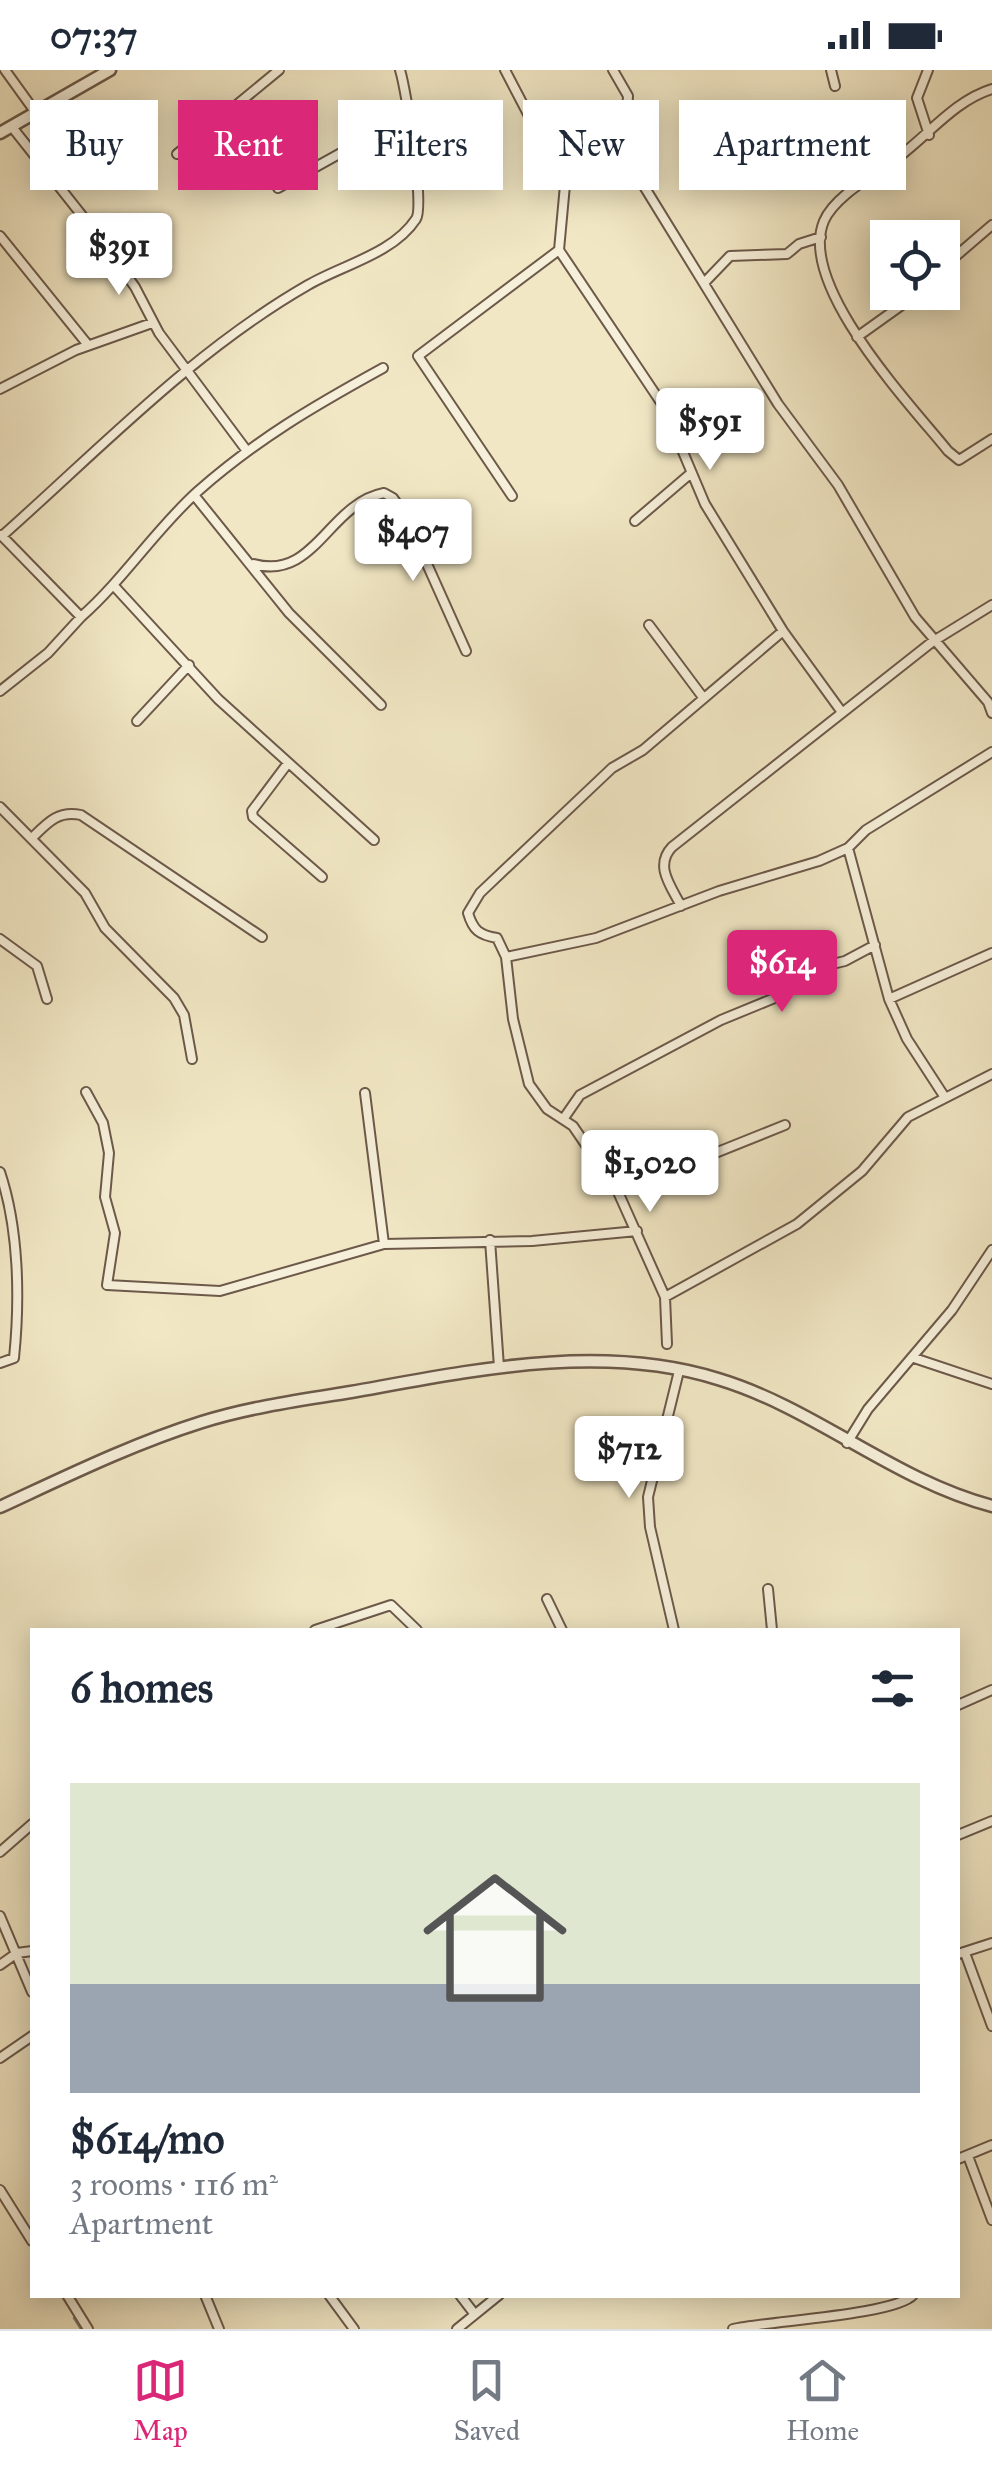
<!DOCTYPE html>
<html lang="en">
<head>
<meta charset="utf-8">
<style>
	body { margin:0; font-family:"IM FELL Great Primer",serif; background:#f6f6f7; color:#1f2937; height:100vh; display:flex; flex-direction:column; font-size:38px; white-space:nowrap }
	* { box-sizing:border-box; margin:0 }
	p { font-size:32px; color:#747a83 }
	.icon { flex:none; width:55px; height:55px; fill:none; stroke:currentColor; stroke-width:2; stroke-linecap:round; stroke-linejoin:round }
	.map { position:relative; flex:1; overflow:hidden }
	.side { position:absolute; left:30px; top:1558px; width:930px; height:670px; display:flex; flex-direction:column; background:#fff; border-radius:0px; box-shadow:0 5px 25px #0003 }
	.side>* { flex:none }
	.top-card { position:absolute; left:30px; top:30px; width:932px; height:90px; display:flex; gap:20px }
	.buttons { position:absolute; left:870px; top:150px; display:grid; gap:20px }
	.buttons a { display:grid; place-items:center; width:90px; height:90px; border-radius:0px; background:#fff; box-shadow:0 5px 25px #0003; font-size:50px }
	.price { position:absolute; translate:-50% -85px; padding:0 22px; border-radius:10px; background:#fff; color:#222; font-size:32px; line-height:65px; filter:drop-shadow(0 2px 5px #0008) }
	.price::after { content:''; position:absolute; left:50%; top:60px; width:30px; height:22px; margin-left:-15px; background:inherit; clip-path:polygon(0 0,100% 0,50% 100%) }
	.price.on { background:#db2777; color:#fff }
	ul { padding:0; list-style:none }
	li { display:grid; align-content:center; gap:20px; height:530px; padding:0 40px }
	li span { display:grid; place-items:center; height:310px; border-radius:0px; color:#555 }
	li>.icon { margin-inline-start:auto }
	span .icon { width:180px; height:180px; fill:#fffc; stroke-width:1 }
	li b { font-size:42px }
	h2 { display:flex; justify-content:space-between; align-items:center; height:120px; padding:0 40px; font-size:42px }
	.tag { padding:0 35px; border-radius:0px; background:#fff; box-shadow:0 5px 25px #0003; font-size:35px; line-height:90px }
	.tag.on { background:#db2777; color:#fff }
	.status { display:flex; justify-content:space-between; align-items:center; height:70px; padding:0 50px; background:#fff; direction:ltr }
	.status svg { height:28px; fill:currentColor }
	.dock { display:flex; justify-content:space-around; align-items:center; height:140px; border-top:2px solid #e0e1e3; background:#fff; font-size:28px; color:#747a83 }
	.dock a { display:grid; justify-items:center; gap:5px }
	.dock .on { color:#db2777 }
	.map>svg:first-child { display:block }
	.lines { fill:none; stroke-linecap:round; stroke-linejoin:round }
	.stream { stroke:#78837f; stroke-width:2.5 }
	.minor-casing { stroke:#6c594a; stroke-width:12 }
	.tertiary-casing { stroke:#6c594a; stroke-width:15 }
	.minor { stroke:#f6efd9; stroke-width:8 }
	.tertiary { stroke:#f6efd9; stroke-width:10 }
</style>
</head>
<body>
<div class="status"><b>07:37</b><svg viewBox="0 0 49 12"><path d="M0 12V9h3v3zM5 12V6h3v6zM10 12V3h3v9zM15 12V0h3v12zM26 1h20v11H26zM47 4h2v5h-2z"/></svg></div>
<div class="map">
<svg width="992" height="2259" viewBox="0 0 992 2259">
	<rect width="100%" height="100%" fill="#f1e7c4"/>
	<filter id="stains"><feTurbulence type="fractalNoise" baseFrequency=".002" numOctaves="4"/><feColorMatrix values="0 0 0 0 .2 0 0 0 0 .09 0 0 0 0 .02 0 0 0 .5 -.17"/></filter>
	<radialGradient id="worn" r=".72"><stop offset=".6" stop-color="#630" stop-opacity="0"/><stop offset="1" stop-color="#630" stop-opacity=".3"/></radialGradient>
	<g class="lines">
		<path class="stream" d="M74,2248L81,2259"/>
		<defs>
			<path id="minor" d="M5,0L36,43
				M505,0L565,115L559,180L418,286L512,426
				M613,0L628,26L625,71L642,113L778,334L838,415L915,547L988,632L992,643
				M831,0L835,16
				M928,0L917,28L929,65
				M992,19C956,30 930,63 900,86C878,103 835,125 824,151C797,215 910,334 948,381L959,390L992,369
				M12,57L99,167L135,217L159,263L247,381
				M177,84L279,0
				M278,118L409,45
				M0,166L88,275
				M559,180L664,337L705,434L783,561L841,641
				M942,198L992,155
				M704,213L730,186L787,184L799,174L821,167
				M857,267L920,222
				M0,319L76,280L152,253
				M194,425L289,543L381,635
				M635,451L690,404
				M1,465L81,547C124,509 155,460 197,422C257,369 314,336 383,298
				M2,466C100,379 193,281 308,215C342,195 393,184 416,149C425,136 406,19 400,0
				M254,494C315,511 328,434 384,423L393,428L405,445L466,581
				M115,517L218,629L374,770
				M649,555L702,626
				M783,561L643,680L612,698L480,823L468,843C473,860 479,865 497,868L506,887L596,868L719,821L819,791L848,778L866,760L992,682
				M0,621L48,583L81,547
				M137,651L189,595
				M288,693L252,741L253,747L322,807
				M0,737L85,823L105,858L174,928L184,945L192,989
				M32,768C47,753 58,740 81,745L262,867
				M848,778L889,929L907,969L944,1026
				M681,836C671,816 654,796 672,777L932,572L992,535
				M0,869L37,896L47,929
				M506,887L513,949L529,1014L547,1039L573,1056L618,1122L665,1227L667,1274
				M889,929L992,883
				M86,1022L103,1053L109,1083L105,1127L115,1163L107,1215L220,1221L384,1174L532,1171L637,1161
				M365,1023L384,1174
				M564,1048L580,1025L721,950L777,927L807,900L845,891L875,875
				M0,1102C19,1159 20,1229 14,1288L0,1293
				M618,1122L785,1055
				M490,1170L499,1297
				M665,1227L797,1154L862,1101L908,1047L992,1004
				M914,1288L992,1314
				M847,1373L868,1339L952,1240L992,1180
				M768,1519L772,1560
				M547,1529L562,1560
				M315,1560L391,1535L417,1560
				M674,1560L650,1457L648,1427L679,1301
				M958,1635L992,1620
				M958,1765L992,1751
				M0,1782L32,1754
				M0,1846L32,1922
				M965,1883L992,1956
				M958,1884L992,1873
				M0,1895L17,1883L32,1881
				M0,1988L32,1966
				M968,2086L992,2150
				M958,2089L992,2075
				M0,2120L32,2171
				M67,2225L88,2259
				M205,2225L219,2259
				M329,2225L354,2259
				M460,2225L473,2242
				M457,2259L499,2225
				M733,2259C768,2251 895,2245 913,2225"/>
			<path id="tertiary" d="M0,63L110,0
				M0,1437C67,1406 132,1374 202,1352C250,1337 301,1330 351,1322C469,1301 600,1272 718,1309C815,1338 893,1410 992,1436"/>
		</defs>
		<use href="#minor" class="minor-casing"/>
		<use href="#tertiary" class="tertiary-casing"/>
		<use href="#minor" class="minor"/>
		<use href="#tertiary" class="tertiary"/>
	</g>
	<rect width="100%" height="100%" filter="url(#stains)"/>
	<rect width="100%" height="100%" fill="url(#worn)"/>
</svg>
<div class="buttons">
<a><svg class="icon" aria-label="locate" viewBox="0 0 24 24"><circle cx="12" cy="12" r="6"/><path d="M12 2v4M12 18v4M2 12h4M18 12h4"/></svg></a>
</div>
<b class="price" style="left:119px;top:228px">$391</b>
<b class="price" style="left:710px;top:403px">$591</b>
<b class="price" style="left:413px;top:514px">$407</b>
<b class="price on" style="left:782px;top:945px">$614</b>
<b class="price" style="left:650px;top:1145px">$1,020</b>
<b class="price" style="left:629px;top:1431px">$712</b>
<div class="top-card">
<a class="tag">Buy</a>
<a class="tag on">Rent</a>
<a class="tag">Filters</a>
<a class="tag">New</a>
<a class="tag">Apartment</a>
</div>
<section class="side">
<h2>6 homes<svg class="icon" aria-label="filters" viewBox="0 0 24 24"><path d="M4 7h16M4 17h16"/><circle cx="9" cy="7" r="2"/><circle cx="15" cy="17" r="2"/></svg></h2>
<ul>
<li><span style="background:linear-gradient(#dfe7d0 65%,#9aa5b1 0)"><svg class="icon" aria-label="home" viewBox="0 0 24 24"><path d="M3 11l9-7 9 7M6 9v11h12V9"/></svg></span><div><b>$614/mo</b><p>3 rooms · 116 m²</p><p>Apartment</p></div></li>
</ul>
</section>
</div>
<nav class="dock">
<a class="on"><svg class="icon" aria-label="map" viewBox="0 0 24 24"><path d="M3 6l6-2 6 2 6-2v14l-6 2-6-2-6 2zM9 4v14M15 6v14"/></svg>Map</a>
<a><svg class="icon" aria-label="saved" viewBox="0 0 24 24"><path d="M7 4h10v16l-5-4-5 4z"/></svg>Saved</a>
<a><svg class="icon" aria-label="home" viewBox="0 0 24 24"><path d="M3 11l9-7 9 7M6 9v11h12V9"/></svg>Home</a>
</nav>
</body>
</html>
